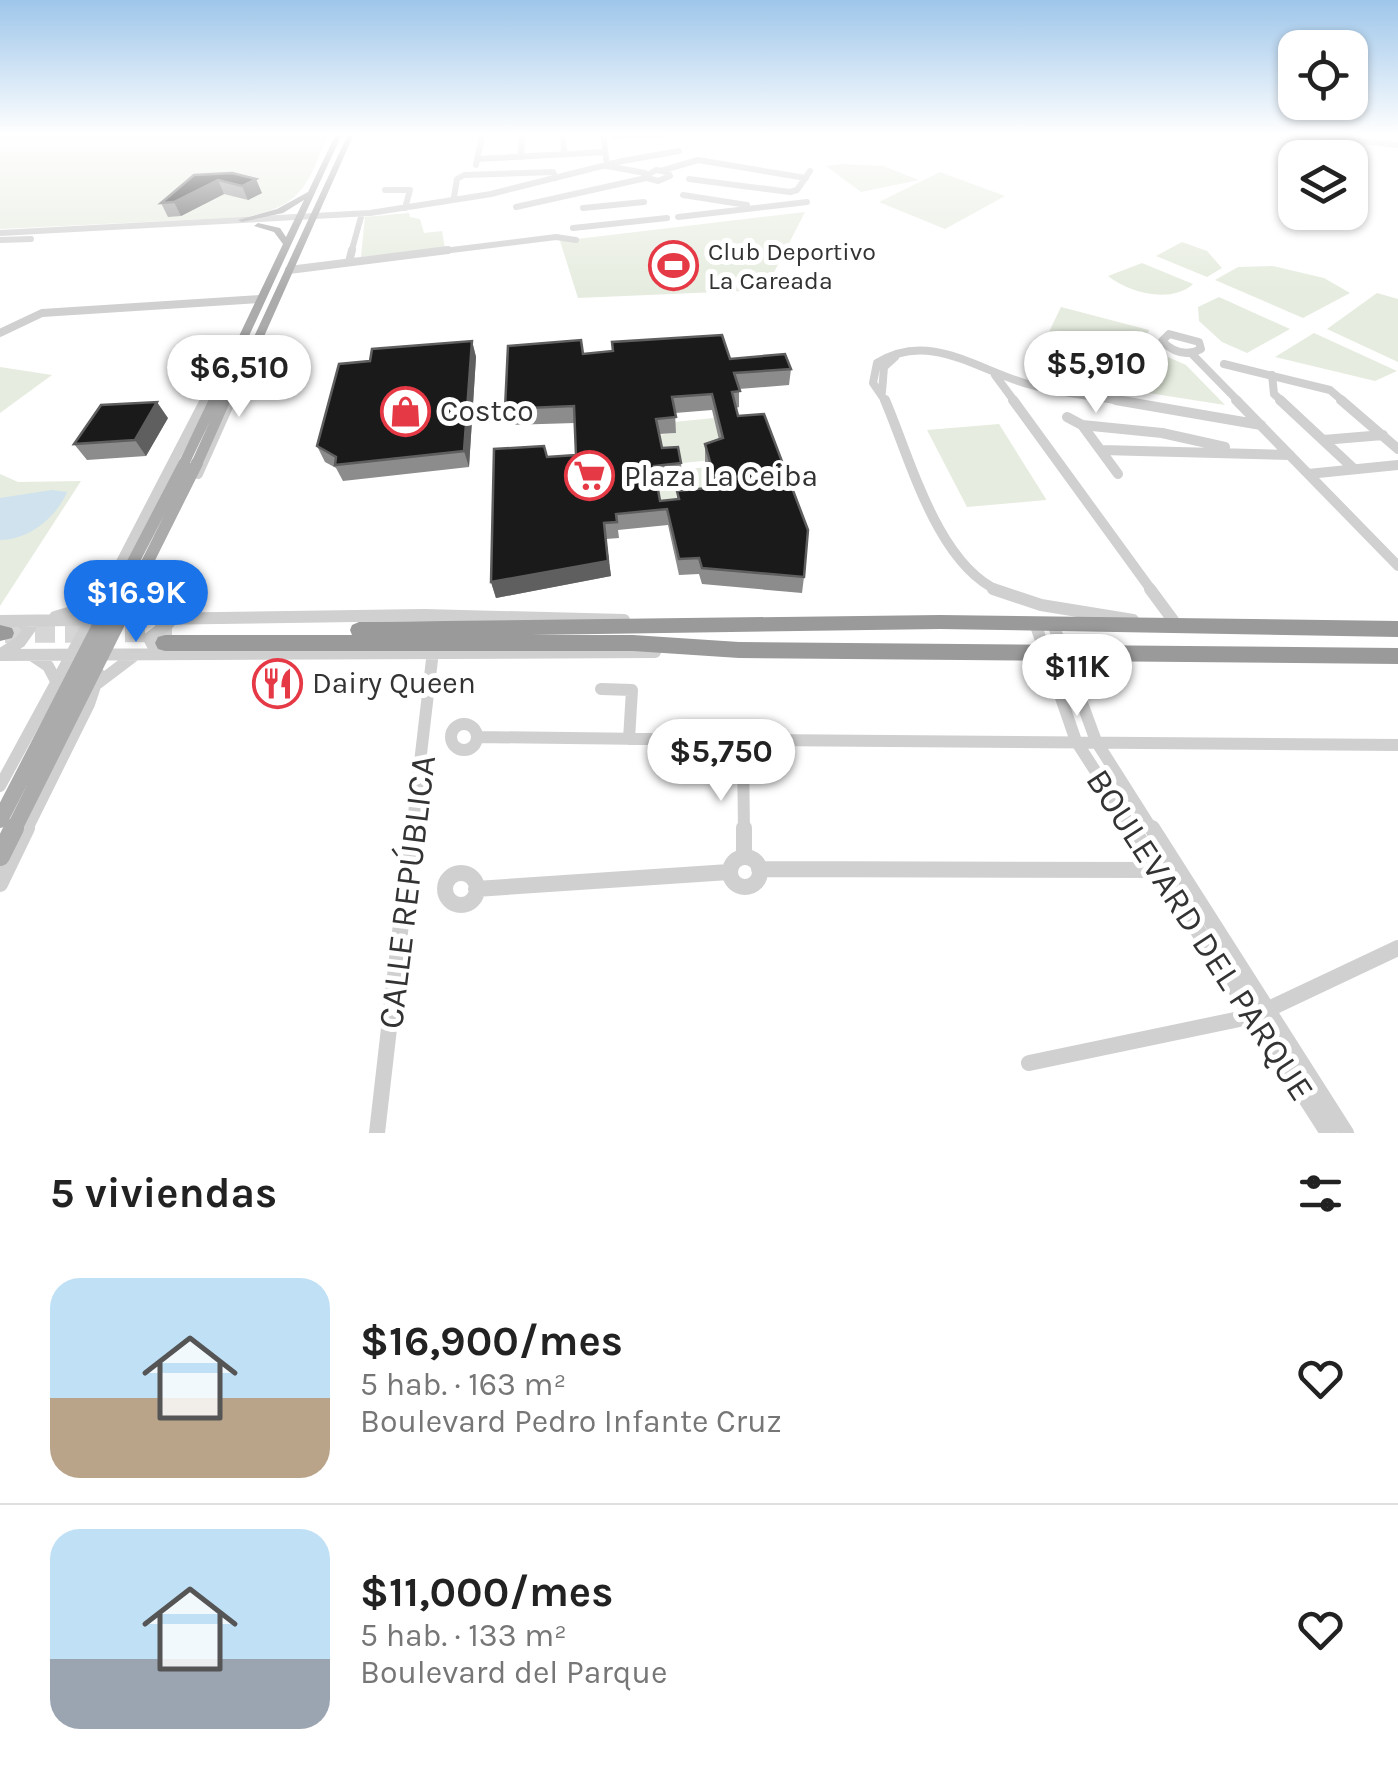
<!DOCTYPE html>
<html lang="es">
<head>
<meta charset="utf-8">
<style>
	body { margin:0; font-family:Karla,sans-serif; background:#f2f2f2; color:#222; height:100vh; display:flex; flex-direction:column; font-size:38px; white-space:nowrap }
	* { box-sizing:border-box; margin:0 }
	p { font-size:32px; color:#767676 }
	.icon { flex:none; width:55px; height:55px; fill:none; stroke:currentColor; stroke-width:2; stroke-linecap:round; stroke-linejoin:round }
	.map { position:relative; height:1133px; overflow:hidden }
	.details { display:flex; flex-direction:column; background:#fff; flex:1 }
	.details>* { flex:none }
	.controls { position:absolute; left:1278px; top:30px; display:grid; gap:20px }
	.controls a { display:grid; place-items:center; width:90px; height:90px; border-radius:20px; background:#fff; box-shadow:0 2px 8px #0004; font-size:50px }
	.price { position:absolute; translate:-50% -85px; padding:0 22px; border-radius:35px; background:#fff; color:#222; font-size:32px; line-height:65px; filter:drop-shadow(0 2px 5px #0008) }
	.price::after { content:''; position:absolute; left:50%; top:60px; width:30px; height:22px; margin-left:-15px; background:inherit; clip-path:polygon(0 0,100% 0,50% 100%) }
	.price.on { background:#1a73e8; color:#fff }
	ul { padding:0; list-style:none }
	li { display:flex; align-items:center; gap:30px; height:250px; padding:0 50px }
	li+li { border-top:2px solid #e0e0e0 }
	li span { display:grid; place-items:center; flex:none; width:280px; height:200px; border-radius:30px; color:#555 }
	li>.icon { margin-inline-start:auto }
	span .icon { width:120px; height:120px; fill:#fffc; stroke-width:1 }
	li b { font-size:42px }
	h2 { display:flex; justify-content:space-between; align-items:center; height:120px; padding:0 50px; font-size:42px }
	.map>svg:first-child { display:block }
	.green { fill:#e6ecdf }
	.water { fill:#cfe2ee }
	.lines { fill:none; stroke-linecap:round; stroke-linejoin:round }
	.highway-tunnel { stroke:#d6d6d6; stroke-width:20; stroke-dasharray:20 10; stroke-linecap:butt }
	.minor-far4 { stroke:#d0d0d0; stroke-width:6 }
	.minor-far3 { stroke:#d0d0d0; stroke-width:8 }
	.minor-far2 { stroke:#d0d0d0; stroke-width:10 }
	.minor-far1 { stroke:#d0d0d0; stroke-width:12 }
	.minor { stroke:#d0d0d0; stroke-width:16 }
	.major { fill:#ababab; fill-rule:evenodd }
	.highway { fill:#9a9a9a; fill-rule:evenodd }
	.major-bridge-far2 { stroke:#ababab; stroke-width:12 }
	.major-bridge-far1 { stroke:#ababab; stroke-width:16 }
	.major-bridge { stroke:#ababab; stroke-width:20 }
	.wall { fill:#8c8c8c; fill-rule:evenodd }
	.shaded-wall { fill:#5f5f5f }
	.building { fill:#1a1a1a; stroke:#5f5f5f; stroke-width:2.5; fill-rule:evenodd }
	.labels { text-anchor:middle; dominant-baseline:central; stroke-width:10; stroke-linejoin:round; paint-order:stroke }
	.far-poi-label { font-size:25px; fill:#333; stroke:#fff; text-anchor:start }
	.poi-label { font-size:30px; fill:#333; stroke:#fff; text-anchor:start }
	.near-street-label { font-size:35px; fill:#333; stroke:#fff }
</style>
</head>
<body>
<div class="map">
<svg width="1398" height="1133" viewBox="0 0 1398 1133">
	<rect width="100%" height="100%" fill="#fff"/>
	<path class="green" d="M0,134H328C307,185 304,205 246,217L0,229Z
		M843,164L883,166L919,180L861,192L826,166Z
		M940,172L1005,196L945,229L879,202Z
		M805,212L765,290L578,298L560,241Z
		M409,213L410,217L420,219L424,233L442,231L445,248L361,257L365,217Z
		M1182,242L1207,251L1222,268L1207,277L1156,256Z
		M1142,263L1193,284C1171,304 1129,293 1108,276Z
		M1273,266L1324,278L1350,293L1303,318L1215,280L1238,267Z
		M1377,293L1398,299V362L1327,329Z
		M1219,297L1290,329L1247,353L1222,342L1199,321L1198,307Z
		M1061,307L1149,330L1129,392L1033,365Z
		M1314,333L1397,371L1375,381L1275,357Z
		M1150,349L1186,365L1225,405L1142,392Z
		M0,367L52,375L0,413Z
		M714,418L723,454L713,460L662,465L657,435L676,433L674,422Z
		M999,424L1046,499V500L967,507L927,430Z
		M707,467L716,503L661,517L655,482L681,479L680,470Z
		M0,474L18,482L81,481L0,606Z"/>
	<path class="water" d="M52,490L67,492C56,518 28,540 0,540V498Z"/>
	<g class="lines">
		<path class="highway-tunnel" d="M5,633L172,632"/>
		<path class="minor-far4" d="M563,134L564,154
			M603,134L607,166L645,173
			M1296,134L1398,145
			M614,136L662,134
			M521,157L522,134
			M478,159L605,152
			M476,165L482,136
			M656,170L668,172L670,176L658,181L644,177Z
			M664,170L698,160L806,178
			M689,179L790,192L797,190L810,171
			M385,190H410L405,208
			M683,195L747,205
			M454,197L457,179L464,175L553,172L556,178
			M516,207L646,178
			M583,208L644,202
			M678,217L807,202
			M573,228L667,218
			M0,233L370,213L491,194L622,161L679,151
			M0,240L31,239
			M351,253L361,217
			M427,253L556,237L576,240"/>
		<path class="minor-far3" d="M349,262L352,250
			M289,270L448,250
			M0,333L42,313L260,299
			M1169,334L1199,342L1201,349C1186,357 1173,352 1162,341Z
			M1191,353L1239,402
			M1224,364L1330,390L1344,402
			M995,375L1015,402
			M1272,375L1274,394L1283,402
			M882,392L884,367L895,357
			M204,402L230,352L241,341
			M230,402L256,345
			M886,402L873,383L877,363C930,330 978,371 1031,385C1063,394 1098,397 1130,402"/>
		<path class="minor-far2" d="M885,400C910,458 937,564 999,591
			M1013,400L1152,591
			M1116,400L1261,425
			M1236,400L1398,566
			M1280,400L1354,469
			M1341,400L1398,449
			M1067,417L1082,425L1162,433L1225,447
			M1082,425L1118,474
			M1323,440L1383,435
			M1102,450L1290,455
			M198,474L231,400
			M1308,474L1398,465
			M141,587V591
			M106,591L205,400"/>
		<path class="minor-far1" d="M141,589L142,606L165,614
			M993,589L1041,605L1133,620
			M1150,589L1178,627
			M55,617L75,611L104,590
			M0,621L424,615L624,620
			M1035,623L1076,741L1134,831
			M1053,624L1096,741L1153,831
			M4,652L20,642L30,628L20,621
			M157,654L149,638L169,623
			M0,655L655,652
			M33,656L48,666L57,683
			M98,683L135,655
			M601,689L632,690L629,739
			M451 737a13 13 0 1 1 26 0a13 13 0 1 1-26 0Z
			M729 740a13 13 0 1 1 26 0a13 13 0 1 1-26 0Z
			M477,737L728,740
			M756,740L1398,745
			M743,752L744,831
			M0,786L107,589
			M26,831L89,704L99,674
			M412,831L433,651"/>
		<path class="minor" d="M744,828V857
			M1132,828L1328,1133
			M1152,828L1346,1133
			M730 872a15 15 0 1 1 30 0a15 15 0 1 1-30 0Z
			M759,869L1165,870
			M445 889a16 16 0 1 1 32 0a16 16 0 1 1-32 0Z
			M0,884L27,828
			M476,889L729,872
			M1029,1063L1254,1016L1398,948
			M377,1133L412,828"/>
		<path class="major" d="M336,134H342L220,399L225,397L231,400L203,463L197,467L191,463L210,421L188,467H180L178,464L283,244L274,232L254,226L258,223L280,228L286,237L304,200L283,213L242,222L238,220L277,209L308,192Z
			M348,134H354L262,341L245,368H237L236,366L252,341Z"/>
		<path class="highway" d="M940,615L1398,621V637L940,629L531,635H633L739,642L1398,648V664L739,658L633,651H165L158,649L155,643L158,637L165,635H352L350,630L352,625L359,622Z
			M0,625L12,628L14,633L12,638L0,641Z"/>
		<path class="major-bridge-far2" d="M118,591L184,464
			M133,591L197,463"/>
		<path class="major-bridge-far1" d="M0,820L119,589
			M13,831L134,589"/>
		<path class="major-bridge" d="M0,856L14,828"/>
	</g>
	<path class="wall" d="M232,173L262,193L248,200L224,194L181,216L168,217L161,203Z
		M472,341L476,357L469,467L343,481L336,468L325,462L317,446L370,361Z
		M583,354L730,359L791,369L789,385L739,389V407L736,408L804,577L802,593L702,584L699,574L679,575L668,525L618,530L619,538L606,539L611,576L496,598L491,582L547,457L576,455L575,423L509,425L505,409ZM712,410L719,440L705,444V461L712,488L677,491V499L660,501L657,482L682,479L681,463L662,448L659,434L676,433L675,413Z
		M168,418L146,456L87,460L74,444Z"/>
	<path class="shaded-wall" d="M256,179L262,193L248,200L242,186Z
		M218,180L224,194L181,216L174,202Z
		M472,341L476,357L469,467L464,451Z
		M157,402L168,418L146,456L135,440Z
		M604,523L611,576L496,598L491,582Z"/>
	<path class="building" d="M232,173L256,179L242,186L218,180L174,202L161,203L194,175Z
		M722,335L730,359L785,354L791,369L734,373L740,391L732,392L738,416L764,414L808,530L804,577L702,568L699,558L679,559L667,509L616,514L617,522L604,523L608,561L491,582L494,449L544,446L547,457L576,455L574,406L505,409L508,346L581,340L583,354L613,351L612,342ZM712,394L723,438L705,444L717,487L677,491L679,499L660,501L654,466L681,463L678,447L662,448L656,419L676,417L672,397Z
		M472,341L464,451L335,465L336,457L317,446L339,364L370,361L372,349Z
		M157,402L135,440L74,444L101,405Z"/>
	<linearGradient id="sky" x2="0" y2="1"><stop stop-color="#9ec6ea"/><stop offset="0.46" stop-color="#fff"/><stop offset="1" stop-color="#fff" stop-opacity="0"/></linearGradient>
	<rect width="1398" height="292" fill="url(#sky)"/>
	<defs>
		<symbol id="stadium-ring" viewBox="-11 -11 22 22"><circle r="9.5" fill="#fff" stroke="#e63946" stroke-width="1.5"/><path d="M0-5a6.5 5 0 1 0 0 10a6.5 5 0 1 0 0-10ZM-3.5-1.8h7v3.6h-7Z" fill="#e63946"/></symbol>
		<symbol id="shop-ring" viewBox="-11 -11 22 22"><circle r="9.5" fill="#fff" stroke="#e63946" stroke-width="1.5"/><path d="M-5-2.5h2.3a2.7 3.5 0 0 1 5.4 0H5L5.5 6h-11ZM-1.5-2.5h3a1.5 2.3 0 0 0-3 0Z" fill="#e63946"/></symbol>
		<symbol id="supermarket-ring" viewBox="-11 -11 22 22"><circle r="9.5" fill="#fff" stroke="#e63946" stroke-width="1.5"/><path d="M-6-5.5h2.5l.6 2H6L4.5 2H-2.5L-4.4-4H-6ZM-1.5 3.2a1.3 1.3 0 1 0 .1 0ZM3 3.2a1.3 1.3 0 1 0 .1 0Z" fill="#e63946"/></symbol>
		<symbol id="restaurant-ring" viewBox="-11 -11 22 22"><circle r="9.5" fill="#fff" stroke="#e63946" stroke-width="1.5"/><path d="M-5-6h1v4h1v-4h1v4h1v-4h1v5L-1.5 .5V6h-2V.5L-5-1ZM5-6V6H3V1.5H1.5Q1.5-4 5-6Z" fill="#e63946"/></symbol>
	</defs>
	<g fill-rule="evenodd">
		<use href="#stadium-ring" x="646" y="238" width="55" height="55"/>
		<use href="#shop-ring" x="378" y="384" width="55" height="55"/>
		<use href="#supermarket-ring" x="562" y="448" width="55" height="55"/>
		<use href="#restaurant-ring" x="250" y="656" width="55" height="55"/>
	</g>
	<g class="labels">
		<g class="far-poi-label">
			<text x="708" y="251">Club Deportivo<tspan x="708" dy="29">La Careada</tspan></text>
		</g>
		<g class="poi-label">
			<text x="440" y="411">Costco</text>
			<text x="624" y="476">Plaza La Ceiba</text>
			<text x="312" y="683">Dairy Queen</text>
		</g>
		<g class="near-street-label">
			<text transform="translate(407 892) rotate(-83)">CALLE REPÚBLICA</text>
			<text transform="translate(1200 935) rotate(57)">BOULEVARD DEL PARQUE</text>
		</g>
	</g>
</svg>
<div class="controls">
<a><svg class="icon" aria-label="locate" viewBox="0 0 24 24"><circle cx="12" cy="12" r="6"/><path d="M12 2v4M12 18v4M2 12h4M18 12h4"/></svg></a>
<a><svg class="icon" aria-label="layers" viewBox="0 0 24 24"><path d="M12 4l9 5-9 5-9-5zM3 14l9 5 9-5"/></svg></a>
</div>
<b class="price" style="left:1096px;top:416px">$5,910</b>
<b class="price" style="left:239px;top:420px">$6,510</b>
<b class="price on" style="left:136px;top:645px">$16.9K</b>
<b class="price" style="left:1077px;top:719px">$11K</b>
<b class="price" style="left:721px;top:804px">$5,750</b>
</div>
<section class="details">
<h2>5 viviendas<svg class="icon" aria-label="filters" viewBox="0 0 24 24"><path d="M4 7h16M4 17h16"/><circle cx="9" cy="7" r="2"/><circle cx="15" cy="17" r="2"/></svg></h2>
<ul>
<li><span style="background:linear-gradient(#bfe0f5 60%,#b9a48a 0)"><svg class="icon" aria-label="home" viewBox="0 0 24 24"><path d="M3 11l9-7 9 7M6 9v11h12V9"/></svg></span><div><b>$16,900/mes</b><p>5 hab. · 163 m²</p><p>Boulevard Pedro Infante Cruz</p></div><svg class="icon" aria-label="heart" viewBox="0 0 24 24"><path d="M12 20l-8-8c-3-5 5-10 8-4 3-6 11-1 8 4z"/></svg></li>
<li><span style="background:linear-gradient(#bfe0f5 65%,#9aa5b1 0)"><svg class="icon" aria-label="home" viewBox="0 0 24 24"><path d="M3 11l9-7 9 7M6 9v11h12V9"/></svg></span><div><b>$11,000/mes</b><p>5 hab. · 133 m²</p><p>Boulevard del Parque</p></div><svg class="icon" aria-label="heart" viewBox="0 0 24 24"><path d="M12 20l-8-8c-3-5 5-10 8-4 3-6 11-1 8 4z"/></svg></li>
</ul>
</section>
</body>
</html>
